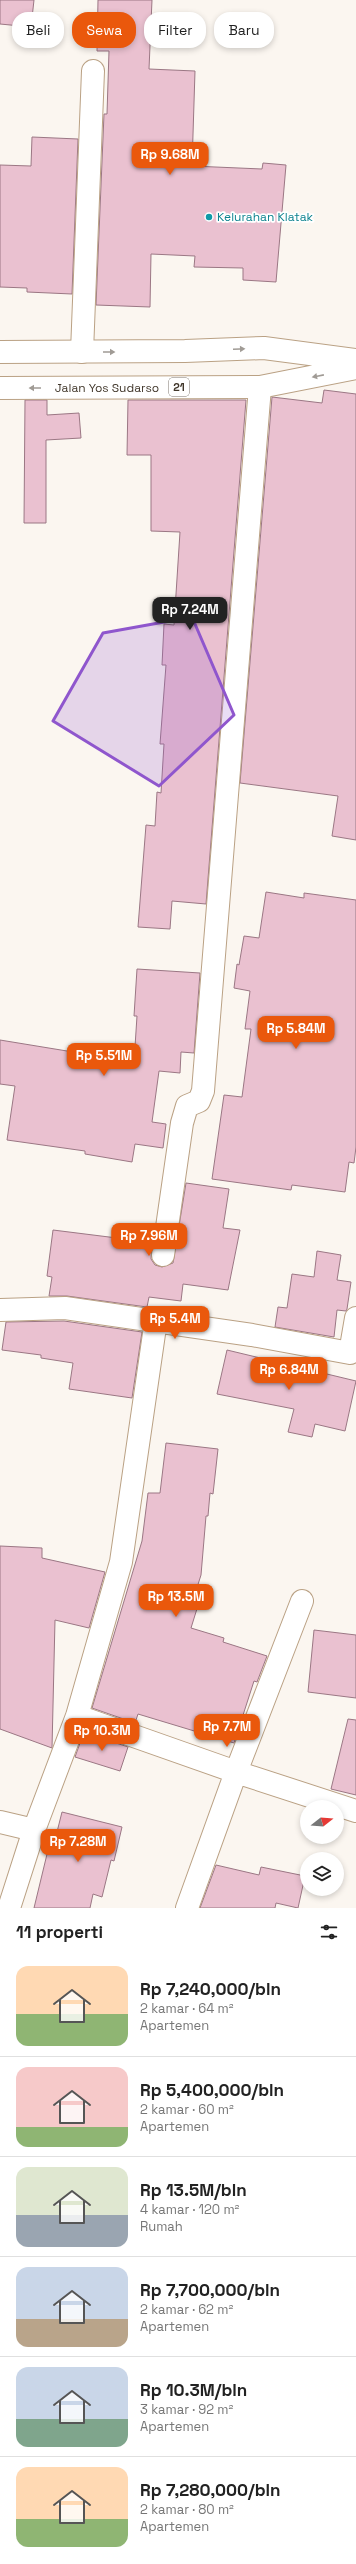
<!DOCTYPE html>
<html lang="id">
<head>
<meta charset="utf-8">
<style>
	body { margin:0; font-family:"Space Grotesk",sans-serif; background:#f6f6f6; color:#222; height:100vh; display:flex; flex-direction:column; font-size:15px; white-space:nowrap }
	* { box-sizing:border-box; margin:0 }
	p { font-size:13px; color:#767676 }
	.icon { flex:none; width:22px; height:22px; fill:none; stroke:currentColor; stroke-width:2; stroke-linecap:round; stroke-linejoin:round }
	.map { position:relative; height:1908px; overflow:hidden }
	.drawer { display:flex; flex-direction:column; background:#fff; flex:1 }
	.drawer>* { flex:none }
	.guide { position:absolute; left:12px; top:12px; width:332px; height:36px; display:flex; gap:8px }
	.needle { width:26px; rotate:73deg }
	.fabs { position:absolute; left:300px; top:1800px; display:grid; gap:8px }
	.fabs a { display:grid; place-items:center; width:44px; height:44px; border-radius:50%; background:#fff; box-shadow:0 2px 6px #0003; font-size:20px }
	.price { position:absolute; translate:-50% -34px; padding:0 9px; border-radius:8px; background:#ea580c; color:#fff; font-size:13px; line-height:26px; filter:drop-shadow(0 1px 2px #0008) }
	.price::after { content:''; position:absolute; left:50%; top:24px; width:12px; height:9px; margin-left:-6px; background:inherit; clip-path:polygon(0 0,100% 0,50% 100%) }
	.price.active { background:#222; color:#fff }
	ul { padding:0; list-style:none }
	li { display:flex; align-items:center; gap:12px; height:100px; padding:0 16px }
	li+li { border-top:1px solid #e0e0e0 }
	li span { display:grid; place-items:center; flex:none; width:112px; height:80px; border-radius:12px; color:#555 }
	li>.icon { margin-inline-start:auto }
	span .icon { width:48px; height:48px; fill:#fffc; stroke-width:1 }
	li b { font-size:17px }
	h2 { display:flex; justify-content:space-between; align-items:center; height:48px; padding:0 16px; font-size:17px }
	.pill { padding:0 14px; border-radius:16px; background:#fff; box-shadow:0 2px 6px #0003; font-size:14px; line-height:36px }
	.pill.active { background:#ea580c; color:#fff }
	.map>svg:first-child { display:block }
	.building { fill:#eac1d0; stroke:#9b7784 }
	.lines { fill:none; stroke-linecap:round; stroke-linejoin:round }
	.minor-casing { stroke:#baa184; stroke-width:24 }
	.trunk-casing { stroke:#baa184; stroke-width:24 }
	.minor { stroke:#fff; stroke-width:22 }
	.trunk { stroke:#fff; stroke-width:22 }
	.oneway { fill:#a09b95 }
	.marked { fill:#8f56cd; fill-opacity:0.2; stroke:#8f56cd; stroke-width:3; stroke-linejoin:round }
	.culture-dot { fill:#0f9aa8; stroke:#fff; stroke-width:1.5 }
	.labels { text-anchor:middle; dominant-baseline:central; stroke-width:3.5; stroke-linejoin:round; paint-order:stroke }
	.shield { fill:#fff; stroke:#7a736b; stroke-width:1 }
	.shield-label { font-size:11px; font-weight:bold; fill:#41372b }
	.culture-label { font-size:12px; fill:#0d838f; stroke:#fff; text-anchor:start }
	.street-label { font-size:12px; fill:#41372b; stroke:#fff }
</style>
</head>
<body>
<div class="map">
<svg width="356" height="1908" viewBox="0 0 356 1908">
	<rect width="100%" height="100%" fill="#fbf6f0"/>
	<path class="building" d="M0,0H34L31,27L0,24Z
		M98,0H152L149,69L195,71L192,166L262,169L263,163L286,165L276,282L243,280V268L194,267L195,256L151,254L150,307L96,305L104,114H107L109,51H97Z
		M32,137L78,139L72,294L27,292V288L0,287V165L31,166Z
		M324,390L356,394V840L332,836L338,796L240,783L272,397L322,403Z
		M25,400H47V415L79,413L81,438L46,440V523H24Z
		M128,400H246L206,904L172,901L170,929L138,927L146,825L155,826L157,792L161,793L164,744H160L166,665H162L164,624L174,625L180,532L151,531V455H127Z
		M266,892L304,898V893L356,900V1147L354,1163L349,1162L345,1192L292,1185L291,1190L212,1179L224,1095L242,1097L251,1029H245L250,991L234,988L237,964L239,965L244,936L259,938Z
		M137,969L200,973L194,1053L181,1052L180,1073L159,1071L152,1122L166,1124L163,1148L135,1144L132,1162L85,1154V1151L7,1140L15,1086L0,1084V1040L134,1062L137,1016H134Z
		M186,1183L229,1189L223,1228L240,1230L228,1290L183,1284L181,1301L149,1297L147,1307L67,1296H49L52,1277L47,1276L53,1230L125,1239L124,1242L152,1246L151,1259L155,1265L162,1267L173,1263Z
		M317,1251L341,1255L337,1280L351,1282L347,1309L346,1311L337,1310L334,1337L275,1327L278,1307L287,1308L292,1274L314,1277Z
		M64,1321L142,1332L132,1398L69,1389L73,1363L41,1358V1355L2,1350L6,1322Z
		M227,1350L356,1381L345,1431L315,1424L312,1437L288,1432L294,1409L217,1394Z
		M166,1443L218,1449L213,1494L210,1493L208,1516H206L201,1575L194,1597L200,1599L191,1628L224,1638L223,1642L267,1656L257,1682L254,1681L234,1743L138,1714L135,1723L92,1708L142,1541L148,1493H160Z
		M0,1546L42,1548V1558L105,1572L89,1628L55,1620L52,1748L0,1729Z
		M314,1630L356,1635V1698L308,1692Z
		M348,1719L356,1720V1795L331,1789Z
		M84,1732L128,1747L120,1771L75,1757Z
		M62,1812L122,1827L114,1861L111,1860L102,1897L93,1894L90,1908H34L48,1850L52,1852Z
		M216,1865L259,1875L261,1867L305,1876L298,1908L276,1903L275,1908H200Z"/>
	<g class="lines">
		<defs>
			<path id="minor" d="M82,352L93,71
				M163,1255L182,1123L187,1106L199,1101L203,1091L260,387
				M0,1310L65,1308L252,1335L350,1353L356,1318
				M77,1716L236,1772L356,1811
				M0,1822L34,1830
				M9,1908L34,1830L77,1716L121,1562L156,1320
				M187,1908L236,1772L302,1601"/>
			<path id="trunk" d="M0,352L185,351L264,348L356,360
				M0,388L260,387L356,368"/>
		</defs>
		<use href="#minor" class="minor-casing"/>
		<use href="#trunk" class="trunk-casing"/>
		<use href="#minor" class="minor"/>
		<use href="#trunk" class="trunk"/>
	</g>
	<defs><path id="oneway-solid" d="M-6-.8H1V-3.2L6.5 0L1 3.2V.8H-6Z"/></defs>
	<g class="oneway">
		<use href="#oneway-solid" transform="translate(239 349) rotate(-2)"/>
		<use href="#oneway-solid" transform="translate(109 352)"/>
		<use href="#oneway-solid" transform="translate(318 376) rotate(169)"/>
		<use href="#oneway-solid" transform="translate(35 388) rotate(-180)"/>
	</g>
	<path class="marked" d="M192,617L234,715L159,786L53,721L103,633Z"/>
	<circle class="culture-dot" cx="209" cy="217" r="4"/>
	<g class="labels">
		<rect class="shield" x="169" y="378" width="20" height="18" rx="3"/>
		<g class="shield-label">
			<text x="179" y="387">21</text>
		</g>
		<g class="culture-label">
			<text x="217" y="217">Kelurahan Klatak</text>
		</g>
		<g class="street-label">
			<text x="107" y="388">Jalan Yos Sudarso</text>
		</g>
	</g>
</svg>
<div class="fabs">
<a><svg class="needle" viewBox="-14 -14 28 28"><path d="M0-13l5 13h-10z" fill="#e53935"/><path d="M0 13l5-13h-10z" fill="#767676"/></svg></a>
<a><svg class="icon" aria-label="layers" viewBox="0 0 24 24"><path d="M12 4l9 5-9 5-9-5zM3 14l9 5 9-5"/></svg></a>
</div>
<b class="price" style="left:170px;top:176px">Rp 9.68M</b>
<b class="price active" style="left:190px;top:631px">Rp 7.24M</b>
<b class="price" style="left:296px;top:1050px">Rp 5.84M</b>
<b class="price" style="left:104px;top:1077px">Rp 5.51M</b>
<b class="price" style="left:149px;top:1257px">Rp 7.96M</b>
<b class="price" style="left:175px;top:1340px">Rp 5.4M</b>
<b class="price" style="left:289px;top:1391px">Rp 6.84M</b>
<b class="price" style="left:176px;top:1618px">Rp 13.5M</b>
<b class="price" style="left:227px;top:1748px">Rp 7.7M</b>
<b class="price" style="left:102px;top:1752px">Rp 10.3M</b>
<b class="price" style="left:78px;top:1863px">Rp 7.28M</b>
<div class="guide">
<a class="pill">Beli</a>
<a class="pill active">Sewa</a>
<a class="pill">Filter</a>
<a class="pill">Baru</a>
</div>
</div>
<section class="drawer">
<h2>11 properti<svg class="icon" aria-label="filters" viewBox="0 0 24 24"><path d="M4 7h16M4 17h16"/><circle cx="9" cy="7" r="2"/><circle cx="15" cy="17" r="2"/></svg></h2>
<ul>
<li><span style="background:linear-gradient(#ffd9b3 60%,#8fb573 0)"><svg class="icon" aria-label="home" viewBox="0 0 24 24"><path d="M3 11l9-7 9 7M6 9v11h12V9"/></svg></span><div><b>Rp 7,240,000/bln</b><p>2 kamar · 64 m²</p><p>Apartemen</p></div></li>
<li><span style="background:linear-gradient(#f6c9c9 75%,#8fb573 0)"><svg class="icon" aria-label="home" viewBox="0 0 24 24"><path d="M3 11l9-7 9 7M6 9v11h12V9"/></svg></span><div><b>Rp 5,400,000/bln</b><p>2 kamar · 60 m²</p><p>Apartemen</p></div></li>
<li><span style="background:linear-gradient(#dfe7d0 60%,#9aa5b1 0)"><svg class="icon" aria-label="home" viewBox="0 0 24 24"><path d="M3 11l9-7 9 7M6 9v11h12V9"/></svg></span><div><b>Rp 13.5M/bln</b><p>4 kamar · 120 m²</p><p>Rumah</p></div></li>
<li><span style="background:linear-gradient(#c9d6e8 65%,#b9a48a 0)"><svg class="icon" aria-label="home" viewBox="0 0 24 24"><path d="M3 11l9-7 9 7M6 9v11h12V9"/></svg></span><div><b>Rp 7,700,000/bln</b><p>2 kamar · 62 m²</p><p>Apartemen</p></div></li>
<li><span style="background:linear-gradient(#c9d6e8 65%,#7fa58c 0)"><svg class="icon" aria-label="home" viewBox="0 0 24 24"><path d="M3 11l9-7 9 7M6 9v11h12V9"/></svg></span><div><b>Rp 10.3M/bln</b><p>3 kamar · 92 m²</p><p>Apartemen</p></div></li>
<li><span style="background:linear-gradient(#ffd9b3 65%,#8fb573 0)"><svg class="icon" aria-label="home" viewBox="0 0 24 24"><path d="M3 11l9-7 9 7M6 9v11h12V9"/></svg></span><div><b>Rp 7,280,000/bln</b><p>2 kamar · 80 m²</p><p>Apartemen</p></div></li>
</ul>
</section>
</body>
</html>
